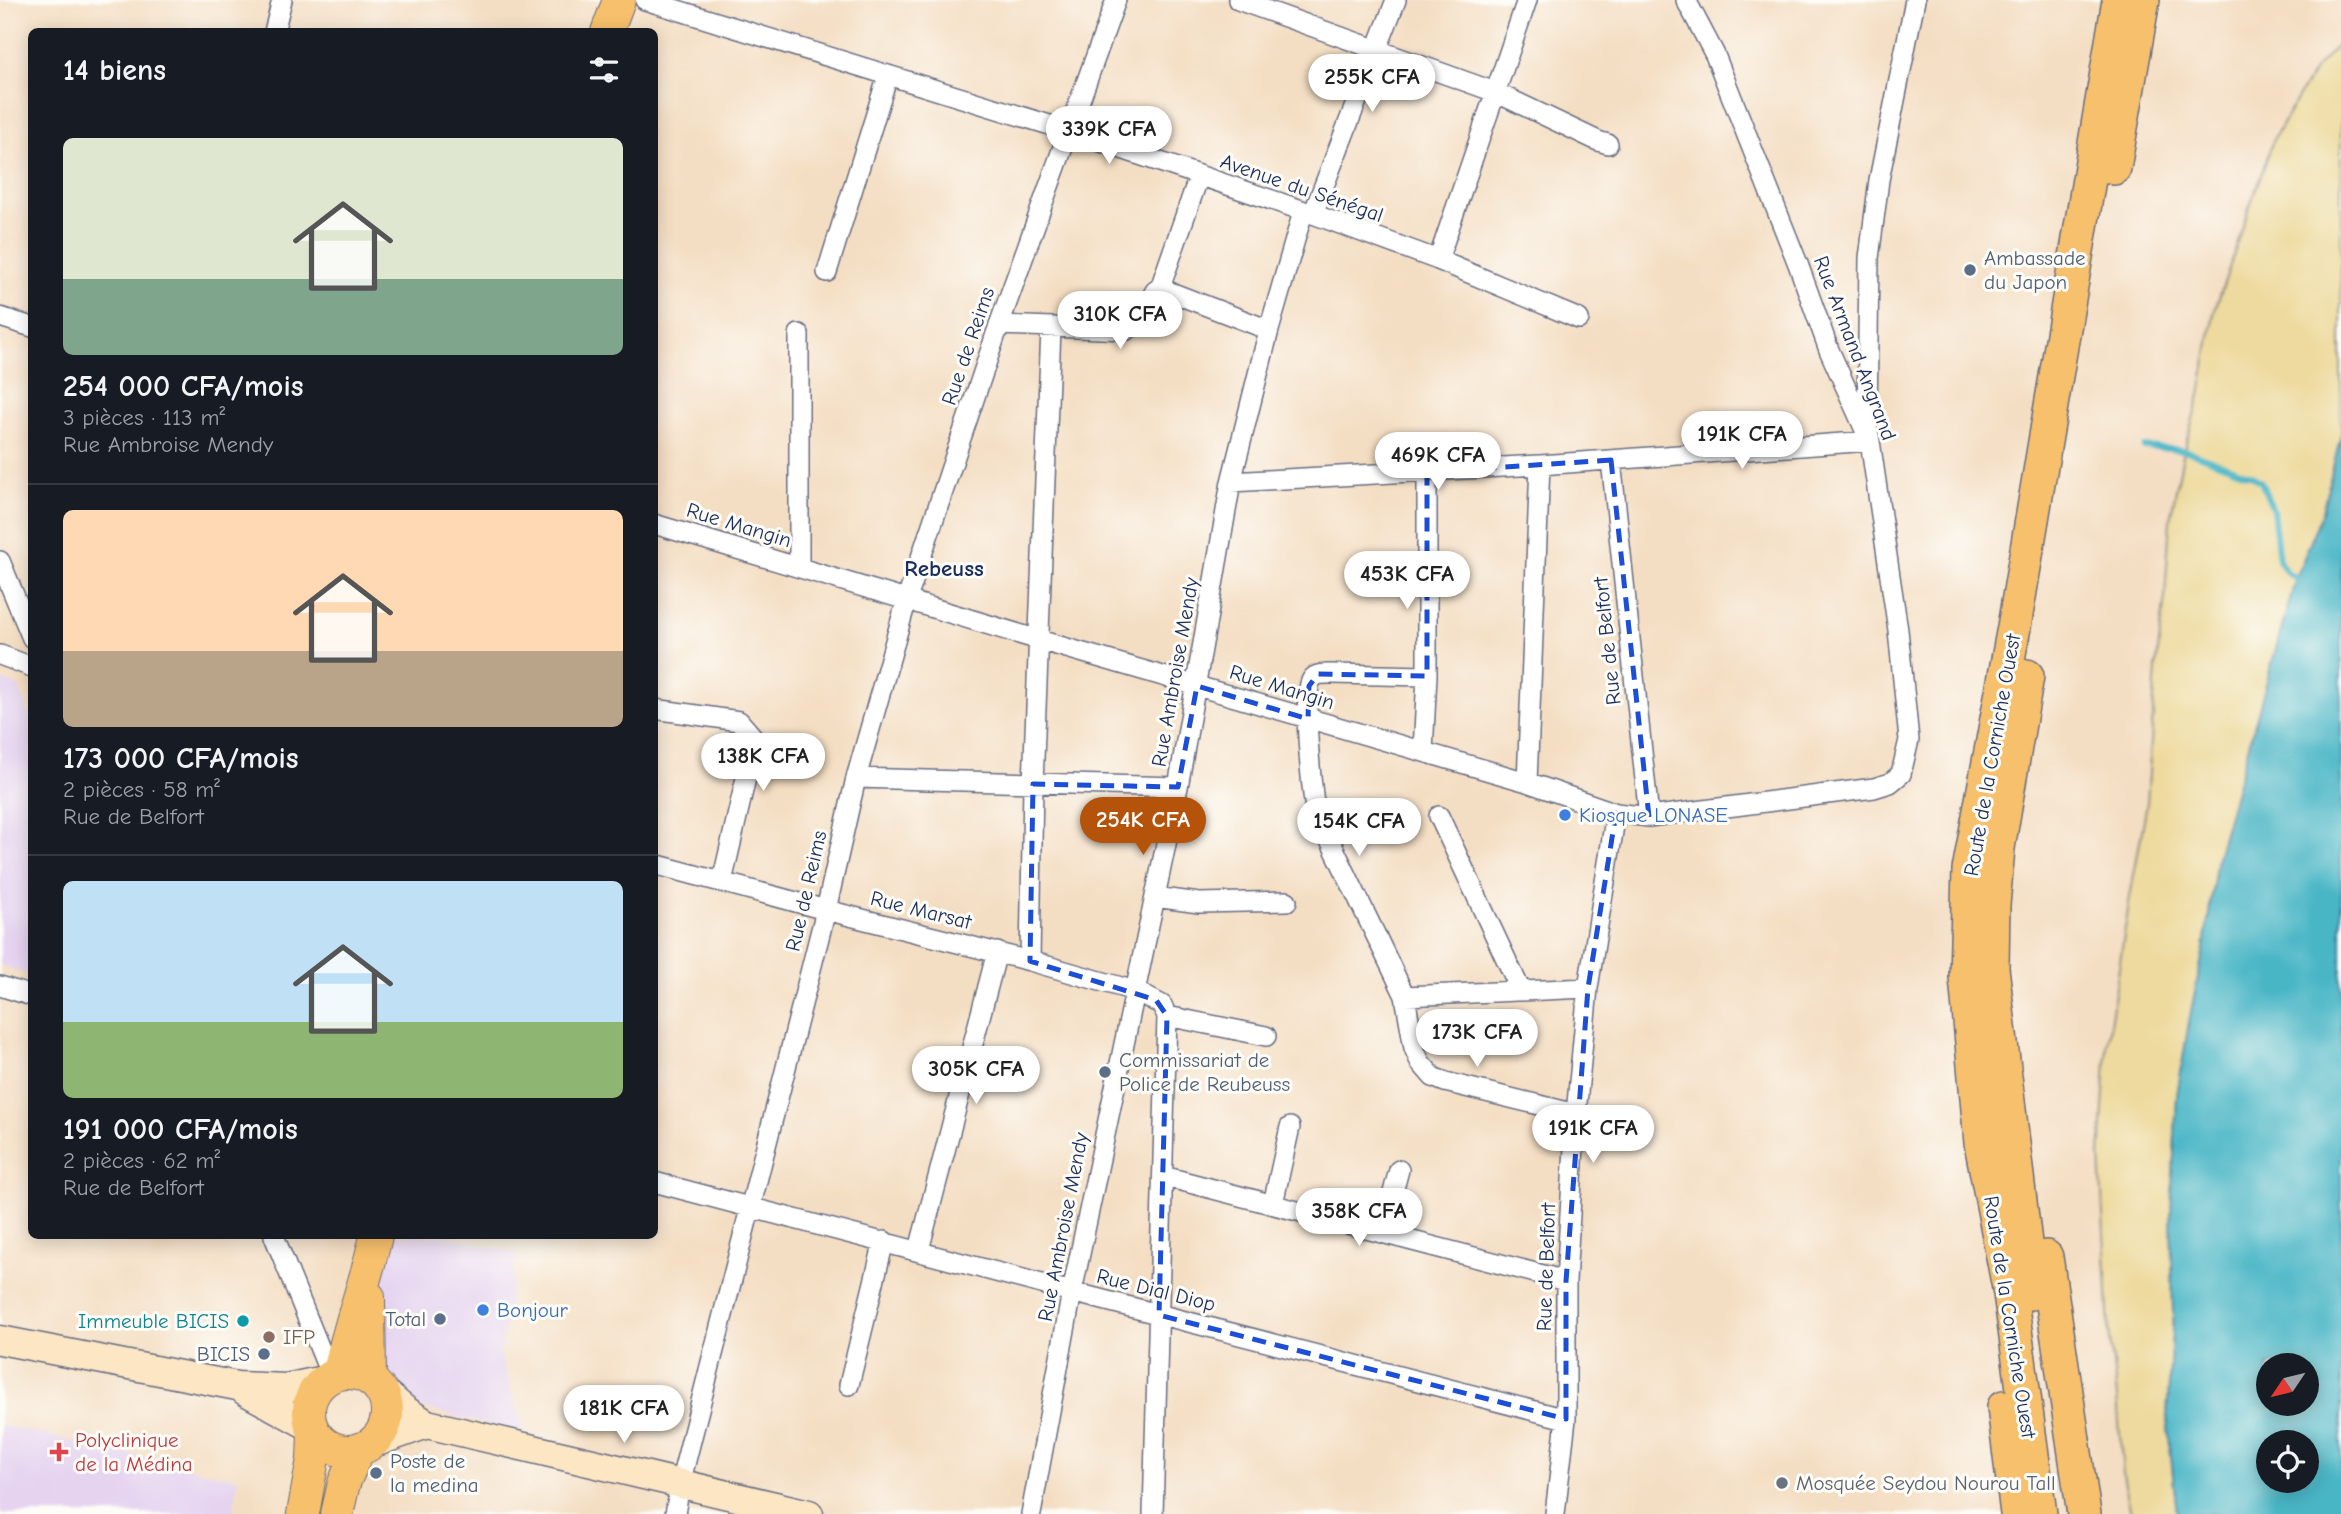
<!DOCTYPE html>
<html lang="fr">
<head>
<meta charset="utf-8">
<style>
	body { margin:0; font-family:"Comic Neue",sans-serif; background:#20242c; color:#f1f3f6; height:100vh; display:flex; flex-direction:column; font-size:26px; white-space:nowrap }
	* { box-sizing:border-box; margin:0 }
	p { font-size:23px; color:#9ea1a6 }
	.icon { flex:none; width:38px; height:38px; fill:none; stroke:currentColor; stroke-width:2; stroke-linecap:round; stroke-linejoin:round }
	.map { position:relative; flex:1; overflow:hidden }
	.drawer { position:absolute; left:28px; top:28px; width:630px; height:1211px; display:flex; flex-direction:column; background:#171b24; border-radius:10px; box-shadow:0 4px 18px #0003 }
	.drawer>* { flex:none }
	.needle { width:46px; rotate:235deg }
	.tools { position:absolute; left:2256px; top:1353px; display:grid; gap:14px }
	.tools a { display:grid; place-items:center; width:63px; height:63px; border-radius:50%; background:#171b24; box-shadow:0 4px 18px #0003; font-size:35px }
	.price { position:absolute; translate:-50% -60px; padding:0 16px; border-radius:24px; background:#fff; color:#222; font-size:23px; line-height:46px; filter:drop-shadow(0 2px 4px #0008) }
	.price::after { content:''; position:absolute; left:50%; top:42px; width:21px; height:16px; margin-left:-10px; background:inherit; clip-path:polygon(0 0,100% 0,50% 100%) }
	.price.selected { background:#b45309; color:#fff }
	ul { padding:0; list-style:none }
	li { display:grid; align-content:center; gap:14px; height:371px; padding:0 35px }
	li+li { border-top:2px solid #363941 }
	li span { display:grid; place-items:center; height:217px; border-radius:10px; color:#555 }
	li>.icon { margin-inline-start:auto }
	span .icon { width:126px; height:126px; fill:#fffc; stroke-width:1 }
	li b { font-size:30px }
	h2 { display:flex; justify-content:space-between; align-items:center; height:84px; padding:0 35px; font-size:30px }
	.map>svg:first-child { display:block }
	.built { fill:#e5d3f0 }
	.sand { fill:#eeda9e; stroke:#84847e; stroke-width:2 }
	.water { fill:#49b6c6; stroke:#327292; stroke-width:2; fill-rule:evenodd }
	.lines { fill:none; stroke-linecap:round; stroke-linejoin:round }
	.stream { stroke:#49b6c6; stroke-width:6 }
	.minor-casing { stroke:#676c81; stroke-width:22 }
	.secondary-casing { stroke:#676c81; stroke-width:31 }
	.primary-casing { stroke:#676c81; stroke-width:34 }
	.trunk-casing { stroke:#676c81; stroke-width:36 }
	.minor { stroke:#fff; stroke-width:19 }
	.secondary { stroke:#fce6c4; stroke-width:28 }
	.primary { stroke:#f7c06c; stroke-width:32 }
	.trunk { stroke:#f7c06c; stroke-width:33 }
	.marked { fill:none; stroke:#1d4ed8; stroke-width:5; stroke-dasharray:14 9; stroke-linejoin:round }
	.service-dot { fill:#5c6f8a; stroke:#fdfcf7; stroke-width:2.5 }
	.shop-dot { fill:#3f7fe0; stroke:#fdfcf7; stroke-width:2.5 }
	.culture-dot { fill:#0f9aa8; stroke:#fdfcf7; stroke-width:2.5 }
	.education-dot { fill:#8d6e63; stroke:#fdfcf7; stroke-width:2.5 }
	.health-dot { fill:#e0444e; stroke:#fdfcf7; stroke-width:2.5 }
	.worship-dot { fill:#6b7280; stroke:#fdfcf7; stroke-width:2.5 }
	.labels { text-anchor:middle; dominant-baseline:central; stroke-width:6; stroke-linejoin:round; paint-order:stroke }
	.street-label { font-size:21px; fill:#1b2f5e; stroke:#fdfcf7 }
	.service-label { font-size:21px; fill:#4e5e75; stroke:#fdfcf7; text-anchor:start }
	.shop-label { font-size:21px; fill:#366cbe; stroke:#fdfcf7; text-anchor:start }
	.culture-label { font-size:21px; fill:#0d838f; stroke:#fdfcf7; text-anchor:end }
	.education-label { font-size:21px; fill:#785e54; stroke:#fdfcf7; text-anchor:start }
	.health-label { font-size:21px; fill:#be3a42; stroke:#fdfcf7; text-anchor:start }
	.worship-label { font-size:21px; fill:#5b616d; stroke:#fdfcf7; text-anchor:start }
	.neighbourhood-label { font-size:23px; font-weight:bold; fill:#1b2f5e; stroke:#fdfcf7 }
</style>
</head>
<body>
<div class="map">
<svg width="2341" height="1514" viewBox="0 0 2341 1514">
	<rect width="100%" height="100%" fill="#fdfcf7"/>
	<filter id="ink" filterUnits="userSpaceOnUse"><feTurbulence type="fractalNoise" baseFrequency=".0143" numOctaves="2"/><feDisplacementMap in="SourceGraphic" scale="14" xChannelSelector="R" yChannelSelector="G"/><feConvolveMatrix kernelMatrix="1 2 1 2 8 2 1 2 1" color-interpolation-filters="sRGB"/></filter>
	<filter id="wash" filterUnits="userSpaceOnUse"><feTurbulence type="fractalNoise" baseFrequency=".00686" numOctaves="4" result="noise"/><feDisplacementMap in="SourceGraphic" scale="28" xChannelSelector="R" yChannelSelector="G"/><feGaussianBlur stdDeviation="1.57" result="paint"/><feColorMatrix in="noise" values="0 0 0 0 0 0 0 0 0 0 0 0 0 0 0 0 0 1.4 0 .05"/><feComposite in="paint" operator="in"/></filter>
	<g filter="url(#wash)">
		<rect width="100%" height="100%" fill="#f4dec3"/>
		<path class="built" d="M0,680L18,686L31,719V975L0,965Z
			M388,1236H447L517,1254L500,1355L525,1434L415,1406L391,1387L383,1368L377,1280Z
			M0,1425L238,1479L233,1514H0Z"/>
		<path class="sand" d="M2341,41V435L2322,512L2296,578L2217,857L2204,948L2189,1022L2177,1095L2171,1211L2173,1315L2167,1417L2177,1514H2131L2123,1475L2117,1396L2109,1331L2100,1156L2107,1044L2130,897L2147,803L2156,668L2165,597L2170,520L2184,450L2200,395L2214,313L2249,209L2274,138L2315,69Z"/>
		<path class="water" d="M2341,435V1514H2177L2167,1417L2173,1315L2171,1211L2177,1095L2189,1022L2204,948L2217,857L2296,578L2322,512ZM2268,1365H2306V1404H2268ZM2268,1442H2306V1480H2268Z"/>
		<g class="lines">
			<path class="stream" d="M2144,447L2184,450L2251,475L2261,482L2273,510L2279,561L2287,572L2296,578"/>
		</g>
	</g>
	<g filter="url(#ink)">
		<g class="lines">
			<defs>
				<path id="minor" d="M645,0L1069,131L1313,214L1438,260L1579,319
					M1238,0L1495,92L1598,141L1608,144
					M274,32L282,0
					M1313,214L1396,0
					M1438,260L1527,0
					M827,272L888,75
					M1160,288L1199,176
					M0,317L32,327
					M999,325L1127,330L1136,323L1155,291L1160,288L1269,330
					M799,334V567
					M1611,460L1649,817
					M1231,482L1540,465L1870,441L1867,423L1869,258L1879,180L1915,0
					M654,524L1039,640L1527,782L1616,813L1649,817L1874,788L1890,783L1901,774L1909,740L1898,630L1870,441L1829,350L1798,264L1715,55L1686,0
					M0,561L32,638
					M0,655L32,667
					M1427,676L1332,674C1325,674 1316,673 1312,679C1301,694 1312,789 1315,809L1405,996L1414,1048L1420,1062L1433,1077L1445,1082L1576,1114
					M654,709L739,721L752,736L751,756L722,882
					M1423,751L1427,676V472
					M856,778L1178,787
					M1527,782L1540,465
					M1439,816L1521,991
					M654,864L826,910L1030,961L1135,991L1162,1005L1167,1016L1153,1514
					M1155,897L1199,903L1287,901
					M1030,961L1033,784L1051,328
					M0,986L32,996
					M1405,996L1588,988
					M1167,1016L1266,1036
					M1163,1176L1566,1281
					M654,1182L1072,1292L1566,1419
					M1273,1204L1290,1127
					M1382,1233L1399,1170
					M274,1236L331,1376
					M919,1250L997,952
					M849,1385L884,1241
					M675,1514L680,1484L826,910L856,778L907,599L999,325L1116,0
					M1031,1514L1072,1292L1178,787L1231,482L1269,330L1303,212
					M1555,1514L1566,1419V1281L1576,1114L1588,988L1616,813"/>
				<path id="secondary" d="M0,1340L237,1386L286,1388L324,1380
					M379,1388L405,1410L427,1424L809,1514
					M245,1391L311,1427
					M374,1443L427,1424"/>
				<path id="primary" d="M607,32L619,0
					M369,1297L370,1380
					M309 1412a39 39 0 1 1 78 0a39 39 0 1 1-78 0Z
					M339,1373C348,1327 366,1282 376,1236
					M303,1514L313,1459L314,1433
					M337,1514L344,1483L358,1450"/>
				<path id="trunk" d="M2114,168L2143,0
					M2027,676L1998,848L1993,905L1992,968L2031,1293
					M2046,1257L2084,1514
					M2004,1407L2017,1514
					M2040,1514L2010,1293L1981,1143L1966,977L1969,870L2014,627L2119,0"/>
			</defs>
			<use href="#minor" class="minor-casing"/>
			<use href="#secondary" class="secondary-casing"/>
			<use href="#primary" class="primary-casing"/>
			<use href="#trunk" class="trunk-casing"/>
			<use href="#minor" class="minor"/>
			<use href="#secondary" class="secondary"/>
			<use href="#primary" class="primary"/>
			<use href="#trunk" class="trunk"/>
		</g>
	</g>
	<path class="marked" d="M1611,460L1649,817L1616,813L1588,988L1566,1281V1419L1159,1315L1167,1016L1156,1000L1030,961L1033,784L1178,787L1197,686L1308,719L1309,686L1318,674L1427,676V472Z"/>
	<g class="service-dot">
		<circle cx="1970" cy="270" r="7"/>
		<circle cx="1105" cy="1072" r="7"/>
		<circle cx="440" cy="1319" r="7"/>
		<circle cx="264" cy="1354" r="7"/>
		<circle cx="376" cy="1473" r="7"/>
	</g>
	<g class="shop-dot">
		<circle cx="1565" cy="815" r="7"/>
		<circle cx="483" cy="1310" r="7"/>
	</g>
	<circle class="culture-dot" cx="243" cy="1321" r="7"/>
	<circle class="education-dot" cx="269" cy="1337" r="7"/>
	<path class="health-dot" d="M55.5 1441.5h7v7h7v7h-7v7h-7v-7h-7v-7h7z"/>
	<circle class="worship-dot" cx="1782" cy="1483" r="7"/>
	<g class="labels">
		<g class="street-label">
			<text transform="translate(1302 188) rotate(19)">Avenue du Sénégal</text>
			<text transform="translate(968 346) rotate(-71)">Rue de Reims</text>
			<text transform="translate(1855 348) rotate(69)">Rue Armand Angrand</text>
			<text transform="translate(739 525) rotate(17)">Rue Mangin</text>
			<text transform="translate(1607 641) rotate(-96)">Rue de Belfort</text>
			<text transform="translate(1175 672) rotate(-80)">Rue Ambroise Mendy</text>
			<text transform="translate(1282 687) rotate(17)">Rue Mangin</text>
			<text transform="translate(1992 755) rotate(-80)">Route de la Corniche Ouest</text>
			<text transform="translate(806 891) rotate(-77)">Rue de Reims</text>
			<text transform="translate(921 910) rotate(14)">Rue Marsat</text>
			<text transform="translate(1063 1227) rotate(-79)">Rue Ambroise Mendy</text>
			<text transform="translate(1546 1267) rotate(-88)">Rue de Belfort</text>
			<text transform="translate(1156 1290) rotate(14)">Rue Dial Diop</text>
			<text transform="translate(2010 1317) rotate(81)">Route de la Corniche Ouest</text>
		</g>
		<g class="service-label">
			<text x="1984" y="258">Ambassade<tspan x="1984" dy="24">du Japon</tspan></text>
			<text x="1119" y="1060">Commissariat de<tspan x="1119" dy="24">Police de Reubeuss</tspan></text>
			<text x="426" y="1319" text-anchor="end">Total</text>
			<text x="250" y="1354" text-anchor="end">BICIS</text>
			<text x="390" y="1461">Poste de<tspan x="390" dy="24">la medina</tspan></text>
		</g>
		<g class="shop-label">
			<text x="1579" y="815">Kiosque LONASE</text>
			<text x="497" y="1310">Bonjour</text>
		</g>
		<g class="culture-label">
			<text x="229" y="1321">Immeuble BICIS</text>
		</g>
		<g class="education-label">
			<text x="283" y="1337">IFP</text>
		</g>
		<g class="health-label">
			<text x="75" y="1440">Polyclinique<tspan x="75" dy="24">de la Médina</tspan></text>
		</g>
		<g class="worship-label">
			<text x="1796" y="1483">Mosquée Seydou Nourou Tall</text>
		</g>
		<g class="neighbourhood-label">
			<text x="944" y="568">Rebeuss</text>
		</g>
	</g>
</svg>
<div class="tools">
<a><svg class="needle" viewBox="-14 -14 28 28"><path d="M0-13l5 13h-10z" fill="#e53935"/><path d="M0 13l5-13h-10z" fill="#9ea1a6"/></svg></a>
<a><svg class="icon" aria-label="locate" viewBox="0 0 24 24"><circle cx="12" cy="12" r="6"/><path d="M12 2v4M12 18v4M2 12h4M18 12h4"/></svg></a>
</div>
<b class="price" style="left:1372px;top:114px">255K CFA</b>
<b class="price" style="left:1109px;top:166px">339K CFA</b>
<b class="price" style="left:1120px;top:351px">310K CFA</b>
<b class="price" style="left:1742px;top:471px">191K CFA</b>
<b class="price" style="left:1438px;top:492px">469K CFA</b>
<b class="price" style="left:1407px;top:611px">453K CFA</b>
<b class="price" style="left:763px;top:793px">138K CFA</b>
<b class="price selected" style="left:1143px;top:857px">254K CFA</b>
<b class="price" style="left:1359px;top:858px">154K CFA</b>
<b class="price" style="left:1477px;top:1069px">173K CFA</b>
<b class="price" style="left:976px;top:1106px">305K CFA</b>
<b class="price" style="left:1593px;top:1165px">191K CFA</b>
<b class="price" style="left:1359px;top:1248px">358K CFA</b>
<b class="price" style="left:624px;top:1445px">181K CFA</b>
<section class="drawer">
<h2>14 biens<svg class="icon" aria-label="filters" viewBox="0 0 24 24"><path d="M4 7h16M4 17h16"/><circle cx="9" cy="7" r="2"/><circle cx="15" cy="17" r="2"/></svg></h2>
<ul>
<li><span style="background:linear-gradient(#dfe7d0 65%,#7fa58c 0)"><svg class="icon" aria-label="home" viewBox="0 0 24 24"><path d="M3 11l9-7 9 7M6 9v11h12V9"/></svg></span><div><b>254 000 CFA/mois</b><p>3 pièces · 113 m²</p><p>Rue Ambroise Mendy</p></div></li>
<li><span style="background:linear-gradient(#ffd9b3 65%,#b9a48a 0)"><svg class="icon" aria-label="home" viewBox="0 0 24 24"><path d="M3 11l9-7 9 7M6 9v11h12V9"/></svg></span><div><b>173 000 CFA/mois</b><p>2 pièces · 58 m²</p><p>Rue de Belfort</p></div></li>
<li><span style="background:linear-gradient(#bfe0f5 65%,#8fb573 0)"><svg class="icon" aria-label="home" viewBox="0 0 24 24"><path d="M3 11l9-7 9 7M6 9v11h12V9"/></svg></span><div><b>191 000 CFA/mois</b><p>2 pièces · 62 m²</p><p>Rue de Belfort</p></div></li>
</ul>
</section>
</div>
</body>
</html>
